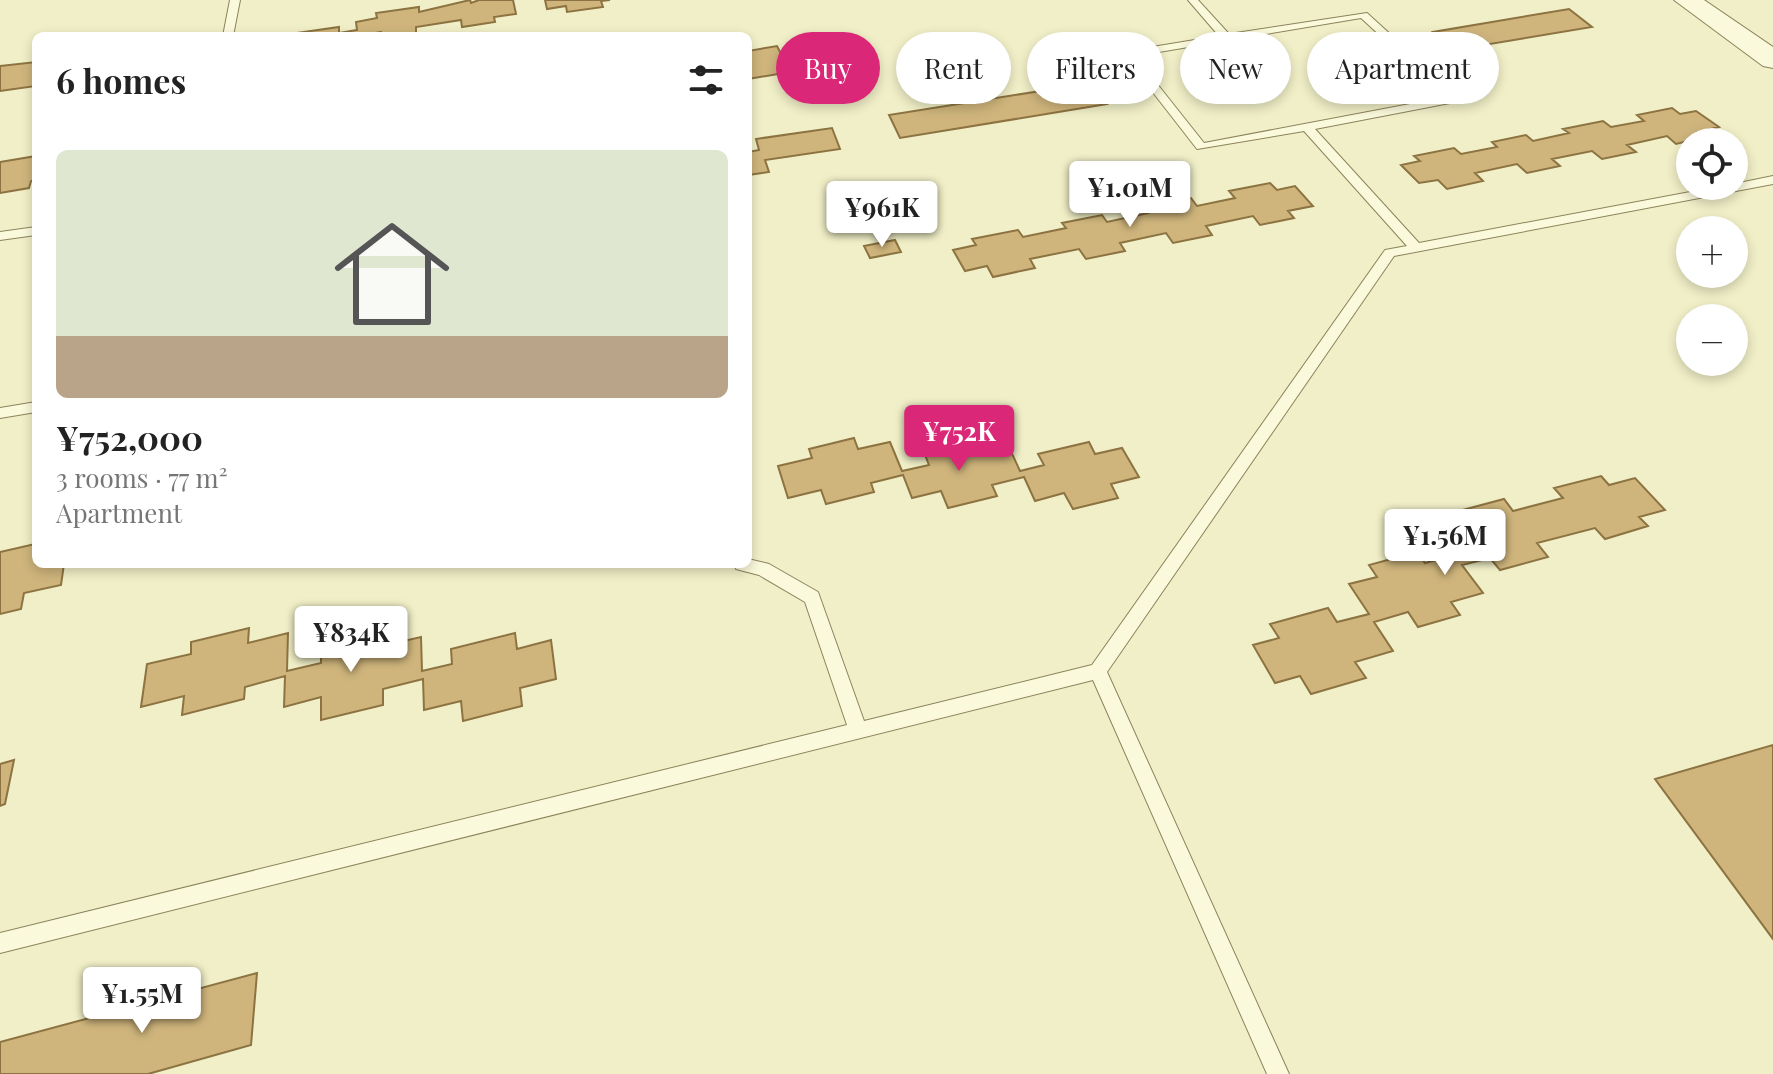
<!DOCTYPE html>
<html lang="en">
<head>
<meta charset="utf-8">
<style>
	body { margin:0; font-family:"Playfair Display",serif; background:#f6f6f6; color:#222; height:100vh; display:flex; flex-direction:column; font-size:30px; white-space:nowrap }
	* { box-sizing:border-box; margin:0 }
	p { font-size:26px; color:#767676 }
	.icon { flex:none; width:44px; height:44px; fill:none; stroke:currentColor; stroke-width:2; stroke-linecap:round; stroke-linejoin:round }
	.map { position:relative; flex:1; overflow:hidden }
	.details { position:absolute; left:32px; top:32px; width:720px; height:536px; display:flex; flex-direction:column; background:#fff; border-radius:12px; box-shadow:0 4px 12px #0003 }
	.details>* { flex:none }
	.hud { position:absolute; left:776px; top:32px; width:760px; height:72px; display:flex; gap:16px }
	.buttons { position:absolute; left:1676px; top:128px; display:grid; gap:16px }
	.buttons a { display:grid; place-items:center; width:72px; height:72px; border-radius:50%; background:#fff; box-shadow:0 4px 12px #0003; font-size:40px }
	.price { position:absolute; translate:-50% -68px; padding:0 18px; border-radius:8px; background:#fff; color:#222; font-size:26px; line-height:52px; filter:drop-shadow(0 2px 4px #0008) }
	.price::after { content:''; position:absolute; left:50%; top:48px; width:24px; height:18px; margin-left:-12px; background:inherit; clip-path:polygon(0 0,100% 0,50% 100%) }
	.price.current { background:#db2777; color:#fff }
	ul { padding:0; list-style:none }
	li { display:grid; align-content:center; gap:16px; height:424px; padding:0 24px }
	li span { display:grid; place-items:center; height:248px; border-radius:12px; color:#555 }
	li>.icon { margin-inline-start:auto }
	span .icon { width:144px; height:144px; fill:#fffc; stroke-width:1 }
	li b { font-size:34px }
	h2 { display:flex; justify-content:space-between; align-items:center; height:96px; padding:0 24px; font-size:34px }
	.tag { padding:0 28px; border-radius:36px; background:#fff; box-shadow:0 4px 12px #0003; font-size:28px; line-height:72px }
	.tag.current { background:#db2777; color:#fff }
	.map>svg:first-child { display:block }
	.building { fill:#cfb57c; stroke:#8c7341; stroke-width:2 }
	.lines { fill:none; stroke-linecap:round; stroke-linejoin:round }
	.service-casing { stroke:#8c835c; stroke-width:2 }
	.tertiary-casing { stroke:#8c835c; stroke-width:2 }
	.service { fill:#faf9db; fill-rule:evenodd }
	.tertiary { fill:#faf9db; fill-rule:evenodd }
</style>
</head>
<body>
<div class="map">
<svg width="1773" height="1074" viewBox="0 0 1773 1074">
	<rect width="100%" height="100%" fill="#f0efc7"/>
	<path class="building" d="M470,0L471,3L479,0H513L516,14L494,17L495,22L462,27L461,20L416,27V33L397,36H381V32L359,36H296V33L339,27V33L357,30L356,22L377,18L376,13L419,7V12Z
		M545,0H610L601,1L603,7L567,12L566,6L547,9Z
		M1569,9L1592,27L1454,50L1433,32Z
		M777,46L780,52L799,49L806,63L781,68L784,73L748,79V51Z
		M36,62V86L0,91V66Z
		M1091,83L1107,104L900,138L889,115Z
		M1672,108L1680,114L1696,111L1719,127L1698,132L1705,137L1676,144L1667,136L1627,145L1636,152L1602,159L1592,151L1552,159L1560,166L1527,173L1517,164L1475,173L1483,181L1447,189L1438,180L1419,183L1401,165L1420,161L1414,156L1454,148L1461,154L1497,147L1492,142L1526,135L1533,141L1569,133L1563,129L1603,121L1611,127L1644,121L1637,115Z
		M832,128L840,149L765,160L769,172L748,175V152L759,150L756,139Z
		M36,156V180L31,181L29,188L0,193V162Z
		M1270,183L1277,190L1295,186L1313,206L1288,211L1294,218L1260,225L1253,216L1206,226L1212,235L1173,243L1166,233L1120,243L1125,251L1086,259L1079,249L1030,259L1035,268L993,277L987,266L965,271L953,250L976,245L972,239L1018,230L1023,237L1066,228L1062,223L1102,215L1107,222L1148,213L1144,208L1191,198L1197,206L1235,198L1229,191Z
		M895,240L901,252L870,258L864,246Z
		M854,438L858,449L890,442L902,471L929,465L925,455L970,444L974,453L1008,445L1020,471L1044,465L1038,454L1089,442L1095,454L1122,448L1139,477L1111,484L1118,498L1073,509L1064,493L1035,501L1024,477L992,485L997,496L948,508L941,491L912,498L903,475L871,483L874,492L826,504L821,490L788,498L778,466L812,458L809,449Z
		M1601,476L1609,485L1635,478L1665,510L1639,517L1648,526L1605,539L1595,528L1537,543L1548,557L1500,570L1490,558L1462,565L1483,593L1451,602L1460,615L1418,627L1408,612L1374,622L1393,651L1355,662L1366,678L1311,694L1300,676L1275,683L1253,645L1279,638L1270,624L1328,608L1337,622L1369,614L1349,584L1377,577L1369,565L1417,552L1425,563L1454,555L1434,529L1463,521L1455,512L1504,499L1513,511L1563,498L1554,488Z
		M35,544L33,558L36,557V564H64L61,585L24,593L21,609L0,614V552Z
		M249,628L248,643L288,633L287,671L321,663V650L378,636V647L421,637L422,671L452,664L451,649L515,633L517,649L551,640L556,679L520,688L522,706L463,721L461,701L424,710L423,679L383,689V705L321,720V697L284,707L285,676L245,687L244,699L182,715L184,696L141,707L147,664L191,654V642Z
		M1773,745V939L1655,779Z
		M14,760L5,804L0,806V764Z
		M257,973L251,1045L148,1074H0V1042Z"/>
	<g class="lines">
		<defs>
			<path id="service" d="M230,0H240L233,36H223Z
				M1188,0H1198L1229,34L1367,13L1459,97V101L1455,102L1315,129L1419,243L1722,186H1734V184L1773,176V184L1394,256L1107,672L1289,1074H1267L1093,680L0,953V933L847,725L805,602L759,575L736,569L734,564H748V559L769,564L818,592L864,721L1092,665L1385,250L1407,246L1304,131L1197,149L1123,54L1128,51L1219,36ZM1361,18L1447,97L1204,143L1135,56Z
				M36,227V235L0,240V232Z
				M36,402V412L0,418V408Z"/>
			<path id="tertiary" d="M1674,0H1704L1773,47V68L1763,66Z"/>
		</defs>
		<use href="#service" class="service-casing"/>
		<use href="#tertiary" class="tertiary-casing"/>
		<use href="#service" class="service"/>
		<use href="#tertiary" class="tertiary"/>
	</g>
</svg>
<div class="buttons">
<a><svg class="icon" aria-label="locate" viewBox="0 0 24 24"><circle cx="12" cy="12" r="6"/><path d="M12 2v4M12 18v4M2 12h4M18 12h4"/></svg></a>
<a>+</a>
<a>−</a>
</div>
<b class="price" style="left:1130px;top:229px">¥1.01M</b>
<b class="price" style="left:882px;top:249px">¥961K</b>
<b class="price current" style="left:959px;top:473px">¥752K</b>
<b class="price" style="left:1445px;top:577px">¥1.56M</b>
<b class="price" style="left:351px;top:674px">¥834K</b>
<b class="price" style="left:142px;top:1035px">¥1.55M</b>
<div class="hud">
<a class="tag current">Buy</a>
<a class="tag">Rent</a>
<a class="tag">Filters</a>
<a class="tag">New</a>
<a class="tag">Apartment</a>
</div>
<section class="details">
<h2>6 homes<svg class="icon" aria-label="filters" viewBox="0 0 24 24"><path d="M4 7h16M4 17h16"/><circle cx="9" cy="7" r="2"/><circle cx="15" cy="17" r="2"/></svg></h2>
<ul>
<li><span style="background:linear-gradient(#dfe7d0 75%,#b9a48a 0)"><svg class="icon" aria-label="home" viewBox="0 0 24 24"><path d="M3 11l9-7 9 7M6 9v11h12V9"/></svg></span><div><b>¥752,000</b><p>3 rooms · 77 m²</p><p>Apartment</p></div></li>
</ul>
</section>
</div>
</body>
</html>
